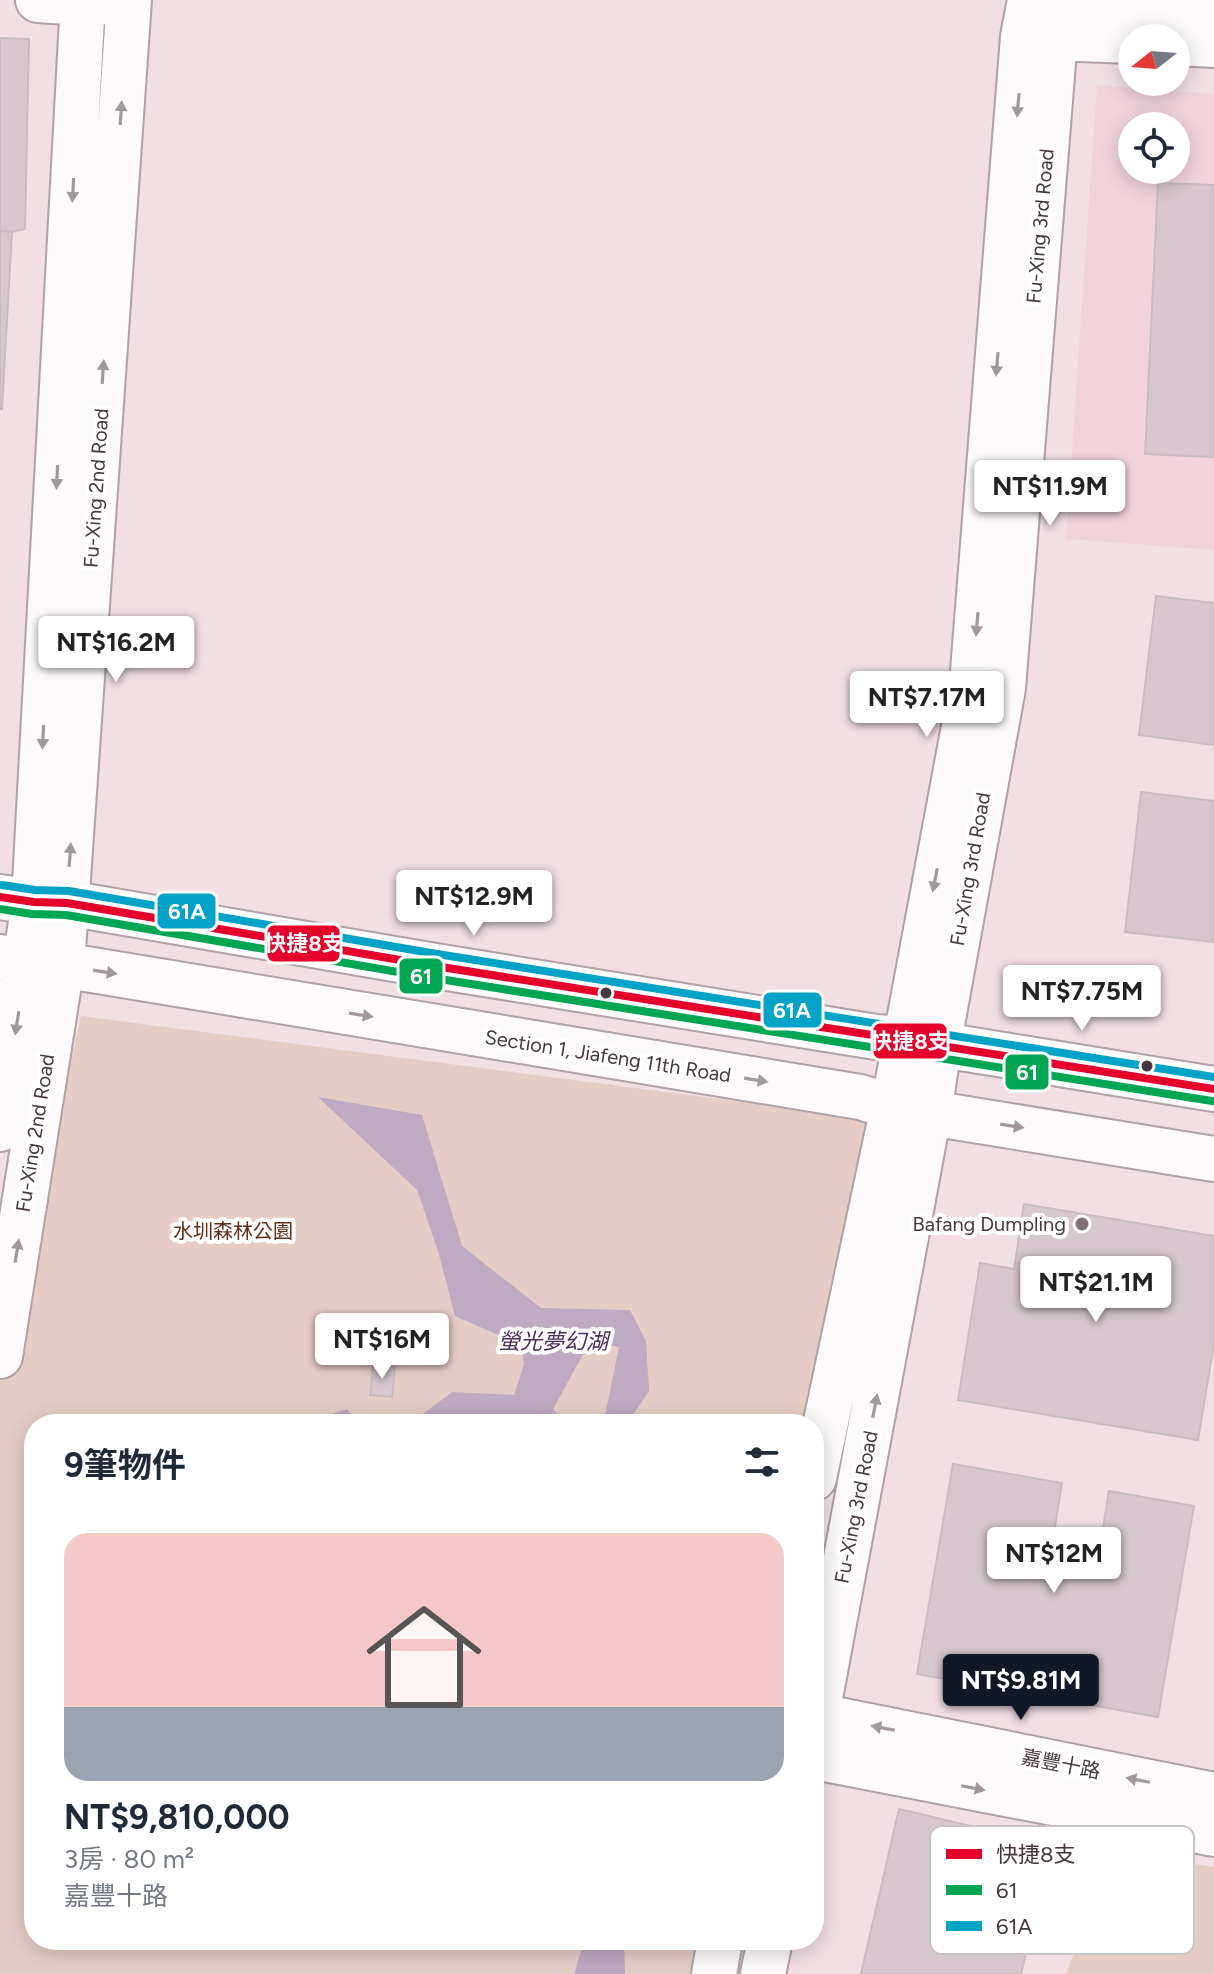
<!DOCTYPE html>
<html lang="zh-TW">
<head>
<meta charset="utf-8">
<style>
	body { margin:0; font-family:Figtree,"Noto Sans TC",sans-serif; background:#f6f6f7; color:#1f2937; height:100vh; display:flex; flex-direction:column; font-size:30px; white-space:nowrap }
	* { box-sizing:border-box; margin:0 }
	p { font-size:26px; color:#747a83 }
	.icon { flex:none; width:44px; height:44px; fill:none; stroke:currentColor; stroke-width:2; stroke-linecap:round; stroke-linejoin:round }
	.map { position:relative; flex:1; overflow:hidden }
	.details { position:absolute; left:24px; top:1414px; width:800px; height:536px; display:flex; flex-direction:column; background:#fff; border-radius:32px; box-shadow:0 4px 20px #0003 }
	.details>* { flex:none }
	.needle { width:52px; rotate:253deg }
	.fabs { position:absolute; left:1118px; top:24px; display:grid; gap:16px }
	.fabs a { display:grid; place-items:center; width:72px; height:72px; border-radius:50%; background:#fff; box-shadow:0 4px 20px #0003; font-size:40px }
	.price { position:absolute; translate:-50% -68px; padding:0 18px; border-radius:8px; background:#fff; color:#222; font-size:26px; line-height:52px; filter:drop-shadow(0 2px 4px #0008) }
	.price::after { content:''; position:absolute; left:50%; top:48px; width:24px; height:18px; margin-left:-12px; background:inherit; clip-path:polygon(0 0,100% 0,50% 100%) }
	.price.on { background:#111827; color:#fff }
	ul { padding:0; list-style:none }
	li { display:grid; align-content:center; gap:16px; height:424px; padding:0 40px }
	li+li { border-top:2px solid #e0e1e3 }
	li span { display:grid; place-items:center; height:248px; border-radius:24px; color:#555 }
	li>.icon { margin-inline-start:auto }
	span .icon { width:144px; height:144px; fill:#fffc; stroke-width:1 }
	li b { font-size:34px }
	h2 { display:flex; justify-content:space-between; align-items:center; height:96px; padding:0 40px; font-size:34px }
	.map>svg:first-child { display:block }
	.built { fill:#f2d3dc; fill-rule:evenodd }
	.green { fill:#e7ccc6 }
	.water { fill:#beaac3 }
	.building { fill:#d5c7cd; stroke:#c8bbc1; stroke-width:2 }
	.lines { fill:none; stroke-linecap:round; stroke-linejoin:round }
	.minor-casing { stroke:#afa1a5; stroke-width:48 }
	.minor { stroke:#fdfafb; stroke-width:44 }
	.bus-1-casing { stroke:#fff; stroke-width:14 }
	.bus-2-casing { stroke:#fff; stroke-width:14 }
	.bus-3-casing { stroke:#fff; stroke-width:14 }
	.bus-1 { stroke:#e4002b; stroke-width:8 }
	.bus-2 { stroke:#00a651; stroke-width:8 }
	.bus-3 { stroke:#03a3c7; stroke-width:8 }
	.oneway { fill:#a1989b }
	.bus-dot { fill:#45373b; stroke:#fff; stroke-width:3 }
	.poi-dot { fill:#817276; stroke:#fff; stroke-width:3 }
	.labels { text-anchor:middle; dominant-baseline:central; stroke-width:8; stroke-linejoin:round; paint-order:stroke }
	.street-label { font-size:20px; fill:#45373b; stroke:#fff }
	.poi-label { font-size:20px; fill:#45373b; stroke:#fff; text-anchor:end }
	.park-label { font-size:20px; fill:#612e14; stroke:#fff }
	.water-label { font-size:22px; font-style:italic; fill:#492c59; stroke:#fff }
	.key { fill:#fff; stroke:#c7c3c4; stroke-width:2 }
	.key-label { font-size:22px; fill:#45373b }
	.line-badge { stroke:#fff; stroke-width:3 }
	.badge-label { font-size:22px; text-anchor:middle; font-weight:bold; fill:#fff }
</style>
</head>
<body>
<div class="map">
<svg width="1214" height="1974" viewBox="0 0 1214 1974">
	<rect width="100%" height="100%" fill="#f1dfe4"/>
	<path class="built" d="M1097,85L1214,94V550L1066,539ZM1132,126H1176V170H1132Z"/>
	<path class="green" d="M81,1016L874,1119L810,1424H34V1940H702L695,1974H0V1382Z
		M1113,1852L1214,1867V1974H1066Z"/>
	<path class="water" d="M318,1097L422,1115L462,1246L541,1308L630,1310L646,1341L649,1391L627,1424H597L606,1411L619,1347L590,1342L553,1409L567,1424H434L423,1414L452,1392L514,1395L524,1364L521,1345L455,1316L438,1251L417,1190Z
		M347,1409L359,1424H301Z
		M578,1940H624L625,1974H574L581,1951Z"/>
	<path class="building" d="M0,38L29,39L25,229L12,232L0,231Z
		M1158,183L1214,185V457L1145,454Z
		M0,231L12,232L2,409H0Z
		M1156,596L1214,603V745L1139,735Z
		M1141,792L1214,801V942L1125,932Z
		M1024,1204L1214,1236V1343L1198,1440L958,1400L980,1263L1014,1269Z
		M373,1365L395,1367L392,1397L370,1395Z
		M953,1464L1062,1483L1049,1563L1096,1571L1109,1491L1194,1506L1158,1717L917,1674Z
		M899,1809L1051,1845L1021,1974H861Z"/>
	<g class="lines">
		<defs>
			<path id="minor" d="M38,0L82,3L112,2
				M1033,1L1214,7
				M1026,37L1132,41
				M1176,43L1214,45
				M0,897L34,902L67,903L435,966L876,1037L905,1039L1214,1089
				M0,957L62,965L860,1097L893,1107L1214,1159
				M0,1129L34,902L83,0
				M0,1356L62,965L129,0
				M814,1478L893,1107L972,684L1023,37L1030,0
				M814,1715L1214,1795
				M814,1730L929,1113L943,1019L1003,688L1055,38L1061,0
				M814,1757L1214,1834
				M714,1974L720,1940
				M763,1974L770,1940"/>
		</defs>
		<use href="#minor" class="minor-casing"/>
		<use href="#minor" class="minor"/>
		<defs>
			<path id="bus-1" d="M0,897L34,902L67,903L435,966L1214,1089"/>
			<path id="bus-2" d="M0,909L32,914L66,915L433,978L1212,1101"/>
			<path id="bus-3" d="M2,885L35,890L69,891L437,954L1214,1077"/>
		</defs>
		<use href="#bus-1" class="bus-1-casing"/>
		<use href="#bus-2" class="bus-2-casing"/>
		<use href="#bus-3" class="bus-3-casing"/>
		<use href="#bus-1" class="bus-1"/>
		<use href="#bus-2" class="bus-2"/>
		<use href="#bus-3" class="bus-3"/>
	</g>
	<defs><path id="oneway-solid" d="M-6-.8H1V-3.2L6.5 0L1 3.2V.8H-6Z" transform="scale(2)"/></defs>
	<g class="oneway">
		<use href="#oneway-solid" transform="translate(1018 105) rotate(95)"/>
		<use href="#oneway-solid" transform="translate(121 113) rotate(-86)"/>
		<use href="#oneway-solid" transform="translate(73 190) rotate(93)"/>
		<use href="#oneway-solid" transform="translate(997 364) rotate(95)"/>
		<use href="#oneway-solid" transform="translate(103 372) rotate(-86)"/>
		<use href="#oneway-solid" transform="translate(57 477) rotate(93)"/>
		<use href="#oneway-solid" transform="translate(977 624) rotate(95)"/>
		<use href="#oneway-solid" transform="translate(43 737) rotate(93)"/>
		<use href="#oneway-solid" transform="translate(70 855) rotate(-86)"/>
		<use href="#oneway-solid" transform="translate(935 880) rotate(101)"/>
		<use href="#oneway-solid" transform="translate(105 972) rotate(9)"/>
		<use href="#oneway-solid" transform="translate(361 1015) rotate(9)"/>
		<use href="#oneway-solid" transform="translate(17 1023) rotate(99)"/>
		<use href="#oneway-solid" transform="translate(756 1080) rotate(9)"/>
		<use href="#oneway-solid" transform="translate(1012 1126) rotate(9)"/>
		<use href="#oneway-solid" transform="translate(17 1251) rotate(-81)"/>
		<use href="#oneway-solid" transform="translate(875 1406) rotate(-79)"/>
		<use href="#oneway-solid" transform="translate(883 1728) rotate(-169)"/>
		<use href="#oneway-solid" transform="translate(1138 1780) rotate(-169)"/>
		<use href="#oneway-solid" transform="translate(973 1788) rotate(11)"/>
	</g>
	<g class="bus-dot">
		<circle cx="606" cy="993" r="7"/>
		<circle cx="1147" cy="1066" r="7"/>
	</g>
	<circle class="poi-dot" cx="1082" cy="1224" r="8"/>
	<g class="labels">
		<g class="street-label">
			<text transform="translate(1040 226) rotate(-85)">Fu-Xing 3rd Road</text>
			<text transform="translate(96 488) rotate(-86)">Fu-Xing 2nd Road</text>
			<text transform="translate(970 869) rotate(-80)">Fu-Xing 3rd Road</text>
			<text transform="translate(608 1056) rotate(9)">Section 1, Jiafeng 11th Road</text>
			<text transform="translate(35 1133) rotate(-81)">Fu-Xing 2nd Road</text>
			<text transform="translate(856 1507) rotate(-79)">Fu-Xing 3rd Road</text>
			<text transform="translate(1061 1764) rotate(11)">嘉豐十路</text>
		</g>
		<g class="poi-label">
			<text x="1066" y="1224">Bafang Dumpling</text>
		</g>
		<g class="park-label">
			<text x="233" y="1231">水圳森林公園</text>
		</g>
		<g class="water-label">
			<text x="553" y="1341">螢光夢幻湖</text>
		</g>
	</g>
	<rect x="930" y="1826" width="264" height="128" rx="12" class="key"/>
	<rect x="946" y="1849" width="36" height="10" fill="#e4002b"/>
	<rect x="946" y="1885" width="36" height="10" fill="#00a651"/>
	<rect x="946" y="1921" width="36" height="10" fill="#03a3c7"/>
	<g class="key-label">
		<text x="996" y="1862">快捷8支</text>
		<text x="996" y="1898">61</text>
		<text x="996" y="1934">61A</text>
	</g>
	<g class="line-badge">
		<rect x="156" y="892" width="61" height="38" rx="8" fill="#03a3c7"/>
		<rect x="266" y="924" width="75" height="39" rx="8" fill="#e4002b"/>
		<rect x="398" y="957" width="46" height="38" rx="8" fill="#00a651"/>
		<rect x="762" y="991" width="61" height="38" rx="8" fill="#03a3c7"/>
		<rect x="872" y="1022" width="76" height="38" rx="8" fill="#e4002b"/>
		<rect x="1004" y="1053" width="46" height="38" rx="8" fill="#00a651"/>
	</g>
	<g class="badge-label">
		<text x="187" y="919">61A</text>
		<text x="304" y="951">快捷8支</text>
		<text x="421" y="984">61</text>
		<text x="792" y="1018">61A</text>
		<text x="910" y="1049">快捷8支</text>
		<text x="1027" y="1080">61</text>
	</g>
</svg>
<div class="fabs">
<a><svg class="needle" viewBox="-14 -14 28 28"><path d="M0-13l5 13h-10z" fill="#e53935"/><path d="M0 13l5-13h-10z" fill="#747a83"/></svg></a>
<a><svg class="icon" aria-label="locate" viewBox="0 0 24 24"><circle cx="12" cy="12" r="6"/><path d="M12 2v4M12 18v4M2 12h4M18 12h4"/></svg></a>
</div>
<b class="price" style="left:1050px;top:528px">NT$11.9M</b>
<b class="price" style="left:116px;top:684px">NT$16.2M</b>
<b class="price" style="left:927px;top:739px">NT$7.17M</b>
<b class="price" style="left:474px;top:938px">NT$12.9M</b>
<b class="price" style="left:1082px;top:1033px">NT$7.75M</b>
<b class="price" style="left:1096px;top:1324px">NT$21.1M</b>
<b class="price" style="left:382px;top:1381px">NT$16M</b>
<b class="price" style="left:1054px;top:1595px">NT$12M</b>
<b class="price on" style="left:1021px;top:1722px">NT$9.81M</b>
<section class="details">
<h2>9筆物件<svg class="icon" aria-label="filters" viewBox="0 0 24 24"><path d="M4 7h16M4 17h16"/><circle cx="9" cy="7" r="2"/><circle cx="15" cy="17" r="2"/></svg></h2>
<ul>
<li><span style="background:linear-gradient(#f6c9c9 70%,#9aa5b1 0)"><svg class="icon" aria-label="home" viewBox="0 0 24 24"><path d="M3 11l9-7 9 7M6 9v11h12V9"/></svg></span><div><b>NT$9,810,000</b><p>3房 · 80 m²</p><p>嘉豐十路</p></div></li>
</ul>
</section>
</div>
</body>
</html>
